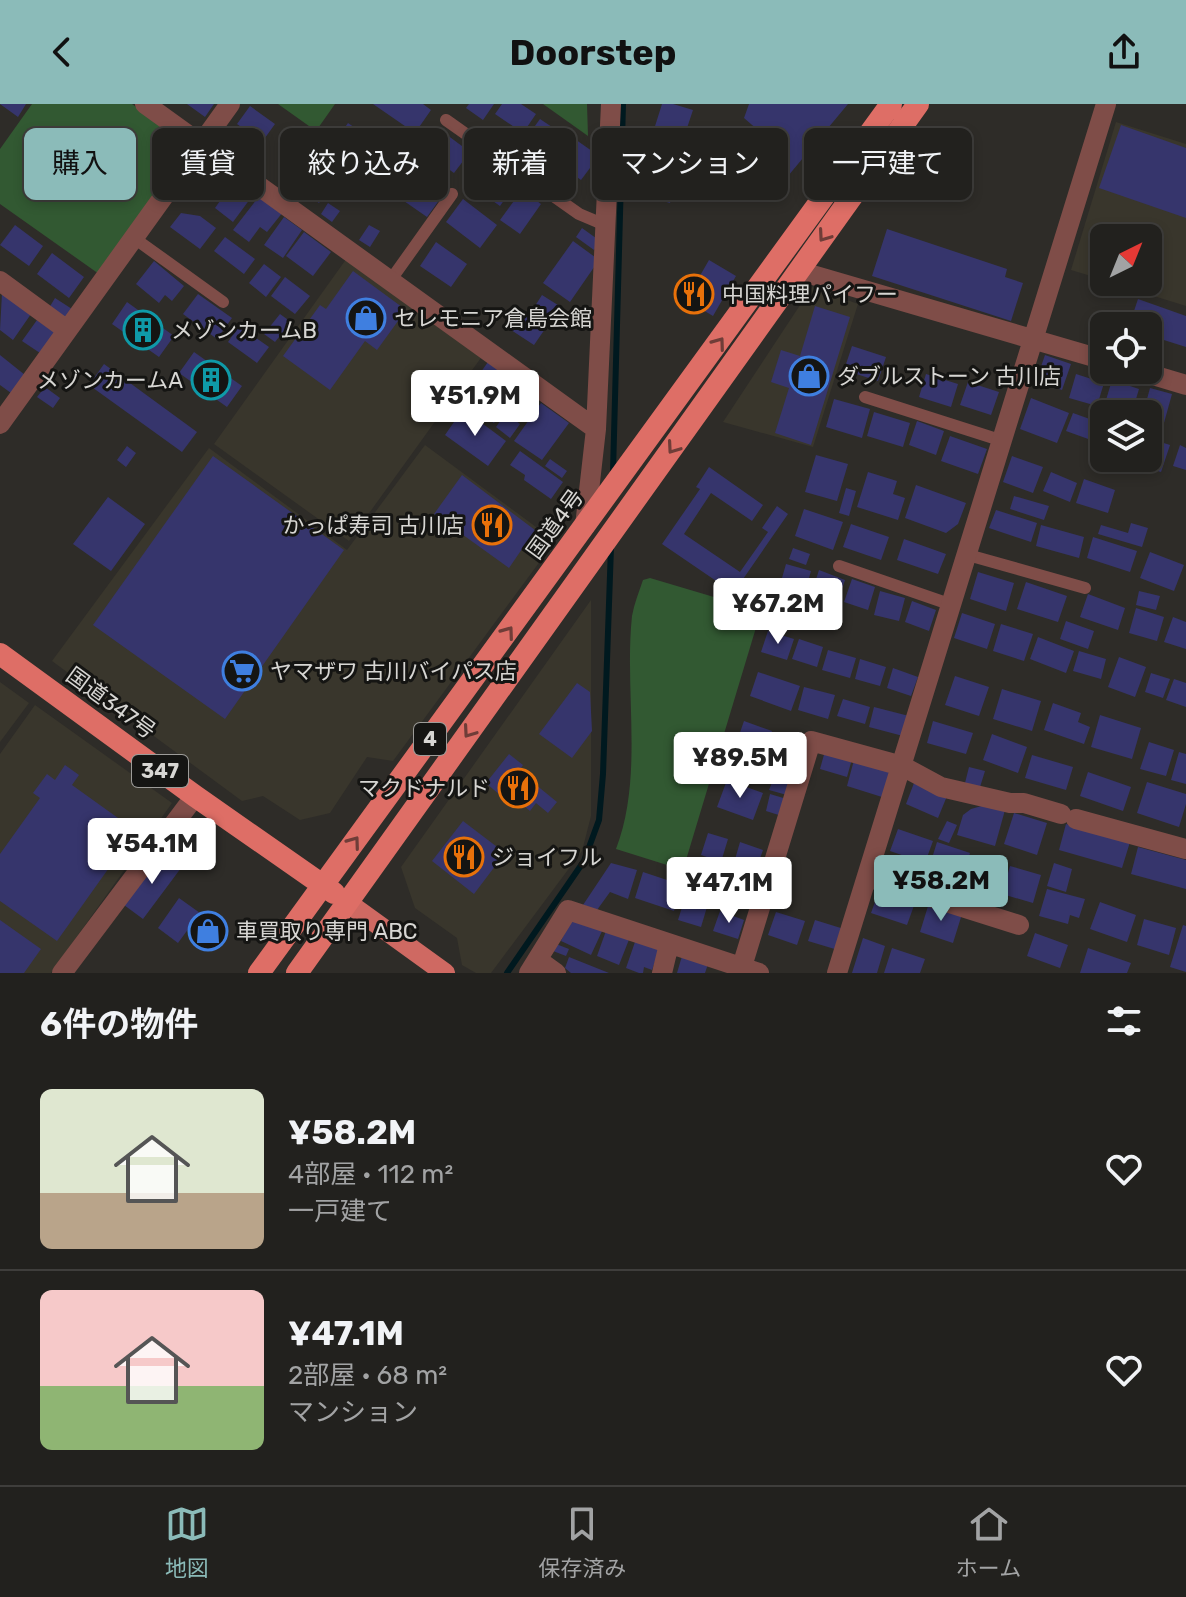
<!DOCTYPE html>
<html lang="ja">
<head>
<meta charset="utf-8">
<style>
	body { margin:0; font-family:Rubik,"Noto Sans JP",sans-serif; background:#2e2e2b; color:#f1f3f6; height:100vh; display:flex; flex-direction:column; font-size:30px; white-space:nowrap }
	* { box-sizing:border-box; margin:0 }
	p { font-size:26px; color:#a2a3a4 }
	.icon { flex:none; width:44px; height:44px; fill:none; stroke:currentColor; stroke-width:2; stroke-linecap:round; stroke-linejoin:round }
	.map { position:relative; height:869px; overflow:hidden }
	.details { display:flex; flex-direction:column; background:#22211e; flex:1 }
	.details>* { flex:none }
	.banner { position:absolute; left:24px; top:24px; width:1138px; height:72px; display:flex; gap:16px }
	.needle { width:52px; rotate:43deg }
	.tools { position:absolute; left:1090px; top:120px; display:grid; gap:16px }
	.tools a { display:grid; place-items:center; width:72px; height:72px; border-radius:12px; background:#22211e; box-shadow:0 4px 12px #0003,0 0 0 2px #3f3e3c; font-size:40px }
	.price { position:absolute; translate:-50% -68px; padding:0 18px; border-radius:8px; background:#fff; color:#222; font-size:26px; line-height:52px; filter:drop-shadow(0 2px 4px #0008) }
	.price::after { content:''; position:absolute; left:50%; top:48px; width:24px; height:18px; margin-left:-12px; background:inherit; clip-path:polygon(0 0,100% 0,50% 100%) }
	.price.current { background:#8bbbb9; color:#111 }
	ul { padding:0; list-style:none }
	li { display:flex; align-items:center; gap:24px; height:200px; padding:0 40px }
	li+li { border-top:2px solid #3f3e3c }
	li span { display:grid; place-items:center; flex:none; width:224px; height:160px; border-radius:12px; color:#555 }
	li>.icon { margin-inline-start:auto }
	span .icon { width:96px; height:96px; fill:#fffc; stroke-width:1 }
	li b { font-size:34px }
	h2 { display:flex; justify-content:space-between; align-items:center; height:96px; padding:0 40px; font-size:34px }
	.tag { padding:0 28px; border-radius:12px; background:#22211e; box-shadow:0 4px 12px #0003,0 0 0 2px #3f3e3c; font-size:28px; line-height:72px }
	.tag.current { background:#8bbbb9; color:#111 }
	header { display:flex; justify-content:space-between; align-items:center; height:104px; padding:0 40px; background:#8bbbb9; color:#111; font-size:36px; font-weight:700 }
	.tabs { display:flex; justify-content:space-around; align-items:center; height:112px; border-top:2px solid #3f3e3c; background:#22211e; font-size:22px; color:#a2a3a4 }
	.tabs a { display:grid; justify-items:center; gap:4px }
	.tabs .current { color:#8bbbb9 }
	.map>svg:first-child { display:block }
	.built { fill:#39362c }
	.green { fill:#325932 }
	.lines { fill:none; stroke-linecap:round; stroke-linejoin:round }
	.stream { stroke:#00191f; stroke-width:6 }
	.building { fill:#36356c }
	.service { stroke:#7f4d48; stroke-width:12 }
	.minor { stroke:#7f4d48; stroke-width:20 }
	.primary { stroke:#cf6962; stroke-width:20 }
	.trunk { stroke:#de6e66; stroke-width:22 }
	.oneway { stroke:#6f3d38 }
	.labels { text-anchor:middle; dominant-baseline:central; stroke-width:6; stroke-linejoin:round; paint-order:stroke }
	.shield { fill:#151513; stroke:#9d9c99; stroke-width:2 }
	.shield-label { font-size:20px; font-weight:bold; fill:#d7d6d3 }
	.poi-label { font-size:22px; fill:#d7d6d3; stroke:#151513; text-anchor:start }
	.street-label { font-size:22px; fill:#d7d6d3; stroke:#151513 }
</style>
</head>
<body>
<header><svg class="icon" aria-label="back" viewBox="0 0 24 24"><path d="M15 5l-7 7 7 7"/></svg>Doorstep<svg class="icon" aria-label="share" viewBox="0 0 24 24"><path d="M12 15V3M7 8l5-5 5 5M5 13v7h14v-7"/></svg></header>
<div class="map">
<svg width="1186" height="869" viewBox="0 0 1186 869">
	<rect width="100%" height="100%" fill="#2e2c28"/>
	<path class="built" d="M1116,18L1186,40V202L1109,178H1148V134H1104V176L1071,166Z
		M347,154L483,251L349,437L214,340Z
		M812,183L858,200L813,343L723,318Z
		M425,341L555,437L393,657L367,653L330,709L300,716L263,692L242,697L52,557L209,344L347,446Z
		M591,496V712L582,747L491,869H476L462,861L457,834L415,804L401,763Z
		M0,578L29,599L0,638Z
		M35,601L172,699L51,869H0V650Z"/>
	<path class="green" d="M32,0H132L190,41L99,170L0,100V45Z
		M278,0H335L316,27Z
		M543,0H587L588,32Z
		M650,474L761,507L683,766L616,745C644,672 624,588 632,512C634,500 639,488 643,476Z"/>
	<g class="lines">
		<path class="stream" d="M613,368L623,0
			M507,869L584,757L599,716L603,670L611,443"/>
	</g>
	<path class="building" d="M0,0H26L18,13Z
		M187,0H214L205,13Z
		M373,0H423L431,6L415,29Z
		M469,0H494L483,16L466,4Z
		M502,0H521L536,10L523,29L495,10Z
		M662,0H673L693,6L679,48L650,38Z
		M749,0H848L783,78L744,45L759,27L744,14Z
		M250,2L275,20L262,38L237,20Z
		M540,15L564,31L548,54L524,37Z
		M348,19L390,48L374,72L332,42Z
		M1121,21L1186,44V114L1099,84Z
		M439,25L470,48L454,69L423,47Z
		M572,33L599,52L581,76L555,57Z
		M659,49L682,56L670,99L646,92Z
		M316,54L353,82L341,98L327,88L319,99L296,82Z
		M484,56L516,79L500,102L467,79Z
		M207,60L229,75L217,91L196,76Z
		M409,63L445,88L427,113L391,88Z
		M234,77L253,91L233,118L215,104Z
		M522,86L541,100L520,130L500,116Z
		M260,91L283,108L267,128L260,123L249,138L233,126Z
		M463,95L497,121L480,144L446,118Z
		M328,99L340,107L332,118L321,110Z
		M181,109L200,112L216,124L200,145L170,123Z
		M284,113L302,126L283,154L264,141Z
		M15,121L43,142L29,162L0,141Z
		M369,121L380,127L370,143L359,136Z
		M582,124L600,137L594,146L576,133Z
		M887,125L1007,165L1005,173L1023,179L1011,217L872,172Z
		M304,128L331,148L313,172L286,152Z
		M225,133L255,155L244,170L214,147Z
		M573,137L599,156L570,198L543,179Z
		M436,138L467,160L451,183L420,162Z
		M52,149L84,173L69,194L37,170Z
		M709,156L736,172L713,212L686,196Z
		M154,157L184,182L172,197L165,191L159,199L136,180Z
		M264,160L281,173L266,193L249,179Z
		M353,167L406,206L377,246L365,237L330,286L283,252L320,201L326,205Z
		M285,173L310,192L295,210L271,192Z
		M2,189L31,210L13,236L0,226Z
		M198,190L232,214L217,235L183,210Z
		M542,191L561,203L553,214L535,202Z
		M55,194L72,205L65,215L49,204Z
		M1138,195L1186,212V243L1148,231V222H1129Z
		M127,198L174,232L159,253L112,220Z
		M815,202L850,213L811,341L775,329L789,284L771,278L781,246L800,252Z
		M522,209L545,225L534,241L511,226Z
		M280,210L291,218L275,238L264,230Z
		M37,216L57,230L43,251L22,237Z
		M239,222L269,243L257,259L228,238Z
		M852,242L886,253L878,277L844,266Z
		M194,248L242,282L227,303L179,269Z
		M0,251L25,271L11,289L0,281Z
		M1045,251L1071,260L1062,286L1036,277Z
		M488,258L521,281L494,319L461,296Z
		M104,260L197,328L182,348L89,281Z
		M926,270L958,280L951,303L919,293Z
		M1076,270L1104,279L1097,302L1069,294Z
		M1112,276L1139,285L1133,305L1106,296Z
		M968,278L999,288L991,311L960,301Z
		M45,283L60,294L53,304L37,293Z
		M1150,284L1172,290L1162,326L1148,322V310H1143Z
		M1031,294L1069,309L1057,339L1020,325Z
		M834,295L870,305L862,334L826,323Z
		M541,299L569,319L542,356L514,337Z
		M463,305L506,337L488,362L445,331Z
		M874,308L910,319L903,343L867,332Z
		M506,309L520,320L510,334L496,323Z
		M1073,309L1098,318L1091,336L1066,327Z
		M917,317L944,327L936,351L909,341Z
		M1101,319L1104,320V347L1092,343Z
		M950,332L987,345L978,370L941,357Z
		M1148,334L1170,341L1161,368L1129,358L1131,354H1148Z
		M1180,341L1186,344V366L1173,362Z
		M127,342L136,349L126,363L117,356Z
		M520,347L563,378L551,395L524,376L525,371L510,361Z
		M816,351L848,360L837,397L805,388Z
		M213,352L344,446L225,615L93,521Z
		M1012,352L1043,363L1033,389L1003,378Z
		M550,355L567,367L562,374L545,362Z
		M709,363L763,401L752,417L711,389L684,430L740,468L768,428L762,424L777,402L788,410L741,478L725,483L662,440L700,385L696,383Z
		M868,368L897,377L893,390L905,394L898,416L857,403Z
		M1051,368L1077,379L1070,398L1043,387Z
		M462,371L535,426L509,464L434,410Z
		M1084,375L1115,386L1108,409L1076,399Z
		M916,381L966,399L958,420L946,429L905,414Z
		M846,384L856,387L849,412L839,409Z
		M1014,392L1049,402L1044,416L1010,405Z
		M108,393L145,420L111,467L73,440Z
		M804,405L843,418L833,446L795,432Z
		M996,406L1037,419L1031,438L989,424Z
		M1131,419L1148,424L1142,443L1098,430L1101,421L1128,429Z
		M851,420L889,433L881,456L843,443Z
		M1041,421L1084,433L1079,454L1036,442Z
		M1093,433L1137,447L1130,468L1087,454Z
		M904,435L946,450L938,470L897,456Z
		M793,444L810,450L806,461L789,455Z
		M1150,448L1184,461L1174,487L1140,474Z
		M786,460L811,467L805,488L780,481Z
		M819,466L845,476L837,500L811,491Z
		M978,468L1014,479L1006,507L970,495Z
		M852,475L875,483L868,506L844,498Z
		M1026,478L1067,492L1058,518L1017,505Z
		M880,487L905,494L899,517L874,511Z
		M1139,487L1160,492L1156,506L1136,501Z
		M1088,490L1125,504L1118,526L1080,513Z
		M912,497L936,506L929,527L905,518Z
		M1136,504L1164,513L1157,537L1129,529Z
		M962,509L995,520L987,545L954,534Z
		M1173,513L1186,518V545L1164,538Z
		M1066,517L1094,527L1088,545L1060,535Z
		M1001,520L1033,530L1024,557L993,547Z
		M768,527L794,535L787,556L761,548Z
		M1038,533L1074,547L1066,569L1030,555Z
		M799,535L823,543L817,563L792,555Z
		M828,546L856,554L850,574L822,566Z
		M1079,547L1106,555L1101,575L1073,567Z
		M1119,553L1146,563L1135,593L1108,583Z
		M860,555L886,563L880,582L855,575Z
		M893,564L918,573L911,592L887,584Z
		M758,568L800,582L791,607L750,592Z
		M1151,569L1170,575L1163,594L1145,588Z
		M955,572L989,583L979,612L945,601Z
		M1174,575L1186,579V603L1166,596Z
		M577,579L590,588L592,627L572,654L539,630Z
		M804,583L835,591L828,615L798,606Z
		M1002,585L1041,597L1032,627L993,615Z
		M843,595L870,603L865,620L837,612Z
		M1053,599L1081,609L1078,618L1090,623L1084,640L1044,626Z
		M874,603L909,612L903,632L869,623Z
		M1100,611L1141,624L1132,655L1091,643Z
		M744,617L772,627L764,650L736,640Z
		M933,617L973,629L966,650L927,639Z
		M780,630L806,638L799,661L772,652Z
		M992,630L1027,643L1018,669L983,656Z
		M1149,638L1174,646L1166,672L1140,665Z
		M825,647L852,655L847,673L820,665Z
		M1179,648L1186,650V680L1171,676Z
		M509,650L523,661L519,667L557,698L548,709L536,699L530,707L505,686L501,692L486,679Z
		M1032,651L1073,663L1066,686L1025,674Z
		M854,656L890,667L882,693L847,682Z
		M65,661L79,671L72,681L125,719L101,753L111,761L57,837L0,797V750L40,694L33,689L47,670L55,676Z
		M969,663L985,667L980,683L965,679Z
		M1088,668L1131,683L1123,707L1080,692Z
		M727,676L763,689L753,716L717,703Z
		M773,676L791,681L787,691L769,686Z
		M1147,678L1186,690V700L1179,723L1137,709Z
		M914,679L947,692L938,714L906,700Z
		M770,690L790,696L785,713L766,707Z
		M985,701L1005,706L995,742L957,731L963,711L971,705Z
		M1014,709L1047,719L1037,751L1004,740Z
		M463,717L505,749L474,790L432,757Z
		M947,717L957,721L949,739L938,735Z
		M1066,720L1130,738L1122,764L1059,746Z
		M898,725L933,737L925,759L890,747Z
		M708,729L728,735L721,758L701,751Z
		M740,738L763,746L756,766L734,759Z
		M937,738L970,749L963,775L929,764Z
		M1138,743L1186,756V785L1131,770Z
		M162,750L181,764L143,815L124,801Z
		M974,751L1001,761L993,786L966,777Z
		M611,759L637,766L628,795L610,788L597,806L583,801Z
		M1054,759L1072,765L1066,788L1047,782Z
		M697,762L719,769L713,791L690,784Z
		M1010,762L1041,771L1033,799L1002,790Z
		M643,768L682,781L674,807L635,794Z
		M730,771L762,779L759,789L749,787L746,801L724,795Z
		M880,784L916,796L907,821L871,809Z
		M1047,785L1085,795L1079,814L1070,811L1068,820L1039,812Z
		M179,794L200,809L178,839L158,824Z
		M684,797L707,803L701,823L678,816Z
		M1100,798L1136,811L1127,838L1090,825Z
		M929,799L962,810L953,839L920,828Z
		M720,807L744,816L738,835L713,827Z
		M776,808L805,817L797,841L768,831Z
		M573,811L603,825L591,851L561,837Z
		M1144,815L1176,824L1169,851L1137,841Z
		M0,816L41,845L24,869H0Z
		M815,816L844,825L838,846L808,837Z
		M1183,821L1186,822V868L1170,863Z
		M607,824L630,833L619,861L597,852Z
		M1035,829L1068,841L1060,864L1027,852Z
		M863,834L885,842L877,869H852Z
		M636,835L660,844L652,866L644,863L643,869H639L626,864Z
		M556,840L569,845L566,852L553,847Z
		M892,844L925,855L920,869H884Z
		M1088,844L1131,859L1127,869H1080Z
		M682,852L708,860L705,869H677Z
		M569,853L609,869H571L565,864Z"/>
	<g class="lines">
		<path class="service" d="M446,16L579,110L605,121
			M134,134L223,198
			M390,177L452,90
			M865,293L1003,337
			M968,451L1085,484
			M839,462L952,501"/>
		<path class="minor" d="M145,0L596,325L585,422
			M799,167L1104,256
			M0,177L67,226
			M1136,266L1186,281
			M0,320L230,0
			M596,325L611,0
			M1076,715L1186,745
			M867,773L1019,821
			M538,856L556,869
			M62,869L195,692
			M529,869L568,806L759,869
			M662,869L669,840
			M740,869L811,637L902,662L941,683L1010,699H1024L1061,710
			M837,869L1106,0"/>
		<path class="primary" d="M348,799L445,869"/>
		<path class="trunk" d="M0,550L195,692L334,789
			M259,869L891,0
			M297,869L918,0"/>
	</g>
	<defs><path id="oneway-chevron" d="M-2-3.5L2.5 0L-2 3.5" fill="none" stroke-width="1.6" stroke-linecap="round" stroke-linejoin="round" transform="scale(2)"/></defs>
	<g class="oneway">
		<use href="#oneway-chevron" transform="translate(824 132) rotate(125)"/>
		<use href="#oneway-chevron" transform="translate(719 239) rotate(-54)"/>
		<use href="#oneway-chevron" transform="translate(673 344) rotate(125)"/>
		<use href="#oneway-chevron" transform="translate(508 528) rotate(-54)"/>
		<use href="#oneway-chevron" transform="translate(469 628) rotate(125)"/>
		<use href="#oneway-chevron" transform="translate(354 738) rotate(-54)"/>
	</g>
	<defs>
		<symbol id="restaurant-ring" viewBox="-11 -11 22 22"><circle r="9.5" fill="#151513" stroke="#e8710a" stroke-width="1.5"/><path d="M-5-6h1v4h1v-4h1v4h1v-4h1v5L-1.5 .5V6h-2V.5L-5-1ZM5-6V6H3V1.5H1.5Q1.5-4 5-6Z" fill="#e8710a"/></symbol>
		<symbol id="shop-ring" viewBox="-11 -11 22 22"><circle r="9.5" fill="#151513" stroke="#3f7fe0" stroke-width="1.5"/><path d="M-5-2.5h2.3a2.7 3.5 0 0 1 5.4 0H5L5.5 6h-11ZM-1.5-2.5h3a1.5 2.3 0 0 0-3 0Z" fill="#3f7fe0"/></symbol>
		<symbol id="building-ring" viewBox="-11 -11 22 22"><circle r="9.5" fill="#151513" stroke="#0f9aa8" stroke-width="1.5"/><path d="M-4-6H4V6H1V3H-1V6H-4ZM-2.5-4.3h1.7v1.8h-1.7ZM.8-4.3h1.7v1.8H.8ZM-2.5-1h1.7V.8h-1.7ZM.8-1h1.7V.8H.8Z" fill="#0f9aa8"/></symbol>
		<symbol id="supermarket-ring" viewBox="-11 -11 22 22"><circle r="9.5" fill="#151513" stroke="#3f7fe0" stroke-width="1.5"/><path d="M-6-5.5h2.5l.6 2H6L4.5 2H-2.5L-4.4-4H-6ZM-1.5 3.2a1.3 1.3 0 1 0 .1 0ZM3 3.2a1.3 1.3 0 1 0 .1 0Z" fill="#3f7fe0"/></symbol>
	</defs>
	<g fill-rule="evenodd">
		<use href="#restaurant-ring" x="672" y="168" width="44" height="44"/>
		<use href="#shop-ring" x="344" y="192" width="44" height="44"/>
		<use href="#building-ring" x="121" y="204" width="44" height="44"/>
		<use href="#shop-ring" x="787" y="250" width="44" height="44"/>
		<use href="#building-ring" x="189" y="254" width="44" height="44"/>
		<use href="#restaurant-ring" x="470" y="399" width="44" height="44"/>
		<use href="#supermarket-ring" x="220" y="545" width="44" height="44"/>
		<use href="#restaurant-ring" x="496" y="662" width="44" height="44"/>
		<use href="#restaurant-ring" x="442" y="731" width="44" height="44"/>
		<use href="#shop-ring" x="186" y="805" width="44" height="44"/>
	</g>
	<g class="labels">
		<g class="shield">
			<rect x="414" y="619" width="32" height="32" rx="6"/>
			<rect x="132" y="651" width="56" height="32" rx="6"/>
		</g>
		<g class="shield-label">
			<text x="430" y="635">4</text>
			<text x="160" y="667">347</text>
		</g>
		<g class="poi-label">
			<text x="722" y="190">中国料理パイフー</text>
			<text x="394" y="214">セレモニア倉島会館</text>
			<text x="171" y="226">メゾンカームB</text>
			<text x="837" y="272">ダブルストーン 古川店</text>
			<text x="183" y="276" text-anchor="end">メゾンカームA</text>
			<text x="464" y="421" text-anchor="end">かっぱ寿司 古川店</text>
			<text x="270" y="567">ヤマザワ 古川バイパス店</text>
			<text x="490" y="684" text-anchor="end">マクドナルド</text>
			<text x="492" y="753">ジョイフル</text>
			<text x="236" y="827">車買取り専門 ABC</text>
		</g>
		<g class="street-label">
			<text transform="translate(555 420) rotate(-54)">国道4号</text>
			<text transform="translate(111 599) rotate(36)">国道347号</text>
		</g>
	</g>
</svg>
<div class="tools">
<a><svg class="needle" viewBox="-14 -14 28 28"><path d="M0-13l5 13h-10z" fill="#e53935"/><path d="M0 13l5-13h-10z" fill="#a2a3a4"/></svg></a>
<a><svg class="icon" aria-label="locate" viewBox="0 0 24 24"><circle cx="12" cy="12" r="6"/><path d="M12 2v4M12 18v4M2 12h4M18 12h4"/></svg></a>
<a><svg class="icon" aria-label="layers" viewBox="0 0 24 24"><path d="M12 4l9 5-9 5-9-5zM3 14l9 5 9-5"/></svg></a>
</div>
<b class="price" style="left:475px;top:334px">¥51.9M</b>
<b class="price" style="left:778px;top:542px">¥67.2M</b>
<b class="price" style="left:740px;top:696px">¥89.5M</b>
<b class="price" style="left:152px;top:782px">¥54.1M</b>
<b class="price current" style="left:941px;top:819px">¥58.2M</b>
<b class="price" style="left:729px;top:821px">¥47.1M</b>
<div class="banner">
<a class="tag current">購入</a>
<a class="tag">賃貸</a>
<a class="tag">絞り込み</a>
<a class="tag">新着</a>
<a class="tag">マンション</a>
<a class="tag">一戸建て</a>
</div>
</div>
<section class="details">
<h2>6件の物件<svg class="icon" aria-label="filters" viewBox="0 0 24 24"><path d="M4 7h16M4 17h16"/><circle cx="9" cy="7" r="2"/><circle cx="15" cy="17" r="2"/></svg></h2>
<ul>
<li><span style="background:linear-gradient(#dfe7d0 65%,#b9a48a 0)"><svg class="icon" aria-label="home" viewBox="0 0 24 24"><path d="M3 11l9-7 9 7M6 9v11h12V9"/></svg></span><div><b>¥58.2M</b><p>4部屋 · 112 m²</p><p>一戸建て</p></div><svg class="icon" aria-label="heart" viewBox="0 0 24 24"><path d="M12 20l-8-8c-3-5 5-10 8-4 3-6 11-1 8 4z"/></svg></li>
<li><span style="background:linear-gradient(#f6c9c9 60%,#8fb573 0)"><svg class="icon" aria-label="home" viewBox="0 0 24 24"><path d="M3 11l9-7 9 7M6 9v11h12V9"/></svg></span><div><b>¥47.1M</b><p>2部屋 · 68 m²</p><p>マンション</p></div><svg class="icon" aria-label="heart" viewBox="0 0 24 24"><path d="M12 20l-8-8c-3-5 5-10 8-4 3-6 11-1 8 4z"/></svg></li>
</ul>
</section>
<nav class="tabs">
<a class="current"><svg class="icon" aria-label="map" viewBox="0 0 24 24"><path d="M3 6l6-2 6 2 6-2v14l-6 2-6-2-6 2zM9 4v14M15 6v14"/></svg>地図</a>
<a><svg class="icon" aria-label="saved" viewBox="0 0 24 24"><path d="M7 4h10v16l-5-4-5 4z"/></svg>保存済み</a>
<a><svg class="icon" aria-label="home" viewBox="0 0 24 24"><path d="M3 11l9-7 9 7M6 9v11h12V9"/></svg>ホーム</a>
</nav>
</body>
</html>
